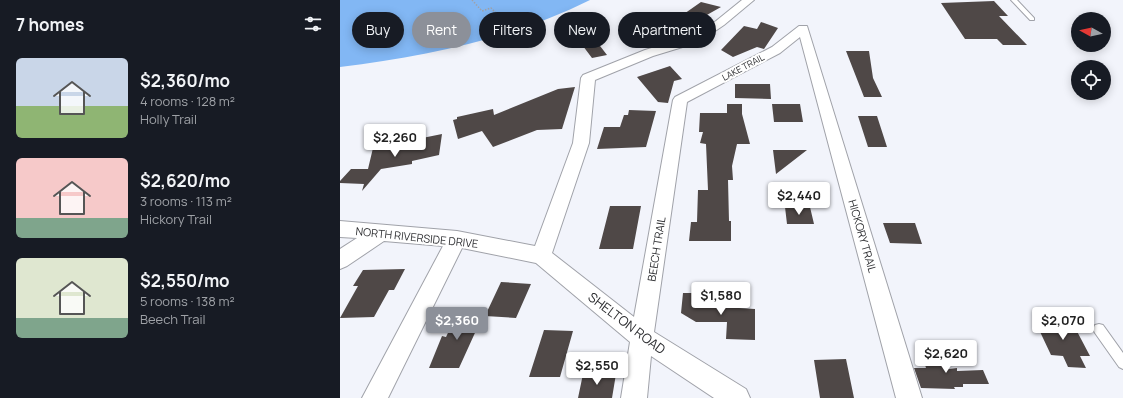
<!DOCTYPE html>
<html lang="en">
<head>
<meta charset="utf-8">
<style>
	body { margin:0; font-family:Manrope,sans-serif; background:#20242c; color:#f1f3f6; height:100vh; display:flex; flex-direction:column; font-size:15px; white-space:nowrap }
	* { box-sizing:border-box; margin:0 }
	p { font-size:13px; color:#9ea1a6 }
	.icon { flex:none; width:22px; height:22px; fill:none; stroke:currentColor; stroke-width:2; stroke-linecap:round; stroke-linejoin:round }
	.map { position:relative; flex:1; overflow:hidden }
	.sheet { display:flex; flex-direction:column; background:#171b24; width:340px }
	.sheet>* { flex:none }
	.guide { position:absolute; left:12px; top:12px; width:380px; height:36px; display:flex; gap:8px }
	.needle { width:26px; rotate:278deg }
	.fabs { position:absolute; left:731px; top:12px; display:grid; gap:8px }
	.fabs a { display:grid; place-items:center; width:40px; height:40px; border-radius:50%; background:#171b24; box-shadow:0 2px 10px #0003; font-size:20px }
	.price { position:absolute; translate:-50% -34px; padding:0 9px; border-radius:4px; background:#fff; color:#222; font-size:13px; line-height:26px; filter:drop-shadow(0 1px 2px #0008) }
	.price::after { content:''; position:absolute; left:50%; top:24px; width:12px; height:9px; margin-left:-6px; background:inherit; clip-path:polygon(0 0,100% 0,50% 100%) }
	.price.on { background:#8c9099; color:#fff }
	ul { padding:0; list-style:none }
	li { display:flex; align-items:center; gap:12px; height:100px; padding:0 16px }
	li span { display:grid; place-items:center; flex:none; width:112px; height:80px; border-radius:6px; color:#555 }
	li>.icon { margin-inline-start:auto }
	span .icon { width:48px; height:48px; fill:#fffc; stroke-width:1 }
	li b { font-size:17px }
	h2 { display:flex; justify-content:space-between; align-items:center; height:48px; padding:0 16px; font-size:17px }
	.chip { padding:0 14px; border-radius:18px; background:#171b24; box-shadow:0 2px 10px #0003; font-size:14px; line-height:36px }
	.chip.on { background:#8c9099; color:#fff }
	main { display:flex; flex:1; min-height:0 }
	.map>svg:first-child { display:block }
	.water { fill:#82b7f4 }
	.building { fill:#4f4847 }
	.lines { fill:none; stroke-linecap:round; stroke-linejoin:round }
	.lane-casing { stroke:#a0a2a9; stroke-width:2 }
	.street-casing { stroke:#a0a2a9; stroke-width:2 }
	.path { stroke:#a0a1a7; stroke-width:1.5; stroke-dasharray:1.5 1.5; stroke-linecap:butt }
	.lane { fill:#fff; fill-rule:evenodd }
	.street { fill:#fff; fill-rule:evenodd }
	.labels { text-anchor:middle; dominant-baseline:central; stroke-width:4; stroke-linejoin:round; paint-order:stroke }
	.far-street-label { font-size:9px; fill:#2c2d30; stroke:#fff }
	.street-label { font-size:11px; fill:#2c2d30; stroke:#fff }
	.near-street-label { font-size:13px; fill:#2c2d30; stroke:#fff }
</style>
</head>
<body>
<main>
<section class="sheet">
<h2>7 homes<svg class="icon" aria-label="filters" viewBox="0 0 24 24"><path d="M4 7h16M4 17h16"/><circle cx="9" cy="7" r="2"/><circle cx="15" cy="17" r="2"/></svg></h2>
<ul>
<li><span style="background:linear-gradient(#c9d6e8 60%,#8fb573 0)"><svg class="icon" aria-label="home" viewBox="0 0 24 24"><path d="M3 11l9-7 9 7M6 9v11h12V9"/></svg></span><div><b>$2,360/mo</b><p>4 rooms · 128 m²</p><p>Holly Trail</p></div></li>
<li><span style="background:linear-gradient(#f6c9c9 75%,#7fa58c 0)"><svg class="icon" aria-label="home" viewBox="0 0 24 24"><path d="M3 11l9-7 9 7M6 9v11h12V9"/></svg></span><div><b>$2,620/mo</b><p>3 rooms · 113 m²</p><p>Hickory Trail</p></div></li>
<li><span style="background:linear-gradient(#dfe7d0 75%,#7fa58c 0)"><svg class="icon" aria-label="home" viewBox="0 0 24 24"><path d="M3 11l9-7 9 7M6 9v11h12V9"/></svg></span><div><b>$2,550/mo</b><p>5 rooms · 138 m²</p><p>Beech Trail</p></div></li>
</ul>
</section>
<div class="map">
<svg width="783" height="398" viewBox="0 0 783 398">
	<rect width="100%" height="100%" fill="#f2f4fb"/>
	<path class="water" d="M0,0H250C172,39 86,56 0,67Z"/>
	<path class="building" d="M654,1L668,16H659L687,45H663L657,39H625L601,3Z
		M361,2L381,7L326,38L311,26L341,16Z
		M421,22L438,28L424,49L417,47L393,57L381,50L404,26L417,29Z
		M257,42L267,55L252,58L243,46Z
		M506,51H529L533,78L542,97H524Z
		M330,66L342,79L334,81L328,103L318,102L297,77Z
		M395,84H430L431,99L395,98Z
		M235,87L222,129L197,130L153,147L142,131L118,139L113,120L117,119V117L153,109L154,115L218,89Z
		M387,104H402V114L410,144H397L392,166L393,180H388L389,221H391V241H349L351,222H357L358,190H368L366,144L360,143L363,132H359L360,113H387Z
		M432,104H460L463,122H434Z
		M289,110L316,111L306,147L257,149L264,127H280L284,115H288Z
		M518,116H537L547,147H528Z
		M102,134L99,155L72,161V164L41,169L22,191L24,184L0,183V181L11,169H28L33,148Z
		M433,150H467L436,174Z
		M270,206H301L293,249H259Z
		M445,207H470L474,224H447Z
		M543,223H575L582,244L550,243Z
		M65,269L54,290H49L34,317L0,318L18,286H13L23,270Z
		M161,282L191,284L176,318L145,316Z
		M343,293H367V306L415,309V340L386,339L387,322H356L341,313Z
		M118,312L144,313L119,368H89L102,336L106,337Z
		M694,319L731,320L750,356H740L746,368L728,367L723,356L711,355Z
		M204,330L233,331L220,377H189Z
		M581,352H603L609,369L617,368V371L643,370L649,384H623V387H614L615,389L581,388L574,368H586Z
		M506,359L514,398H480L474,360Z
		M243,374H276L272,398H238Z"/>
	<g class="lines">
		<defs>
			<path id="lane" d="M671,0H677L694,18V20H690Z
				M759,324L763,325L783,353V369L779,367L755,333L753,329L755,325Z"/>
			<path id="street" d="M402,0H414L384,25L359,42L313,56L255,80L249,143L212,253L294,317L333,100L335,97L432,47L459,26H467L582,398H556L460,37L440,53L347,102L314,332L406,389L410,398H374L311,356L307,398H281L290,342L196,263L122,248L48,398H22L103,246L44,241L7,266L0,269V249L17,238L0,237V221L117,231L195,246L233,143L241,78L243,75L305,50L351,36L376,21Z"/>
		</defs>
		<use href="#lane" class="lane-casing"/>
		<use href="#street" class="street-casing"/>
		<path class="path" d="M132,0L142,11L151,8L175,32"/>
		<use href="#lane" class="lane"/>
		<use href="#street" class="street"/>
	</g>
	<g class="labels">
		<g class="far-street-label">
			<text transform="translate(403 67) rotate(-28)">LAKE TRAIL</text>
		</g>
		<g class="street-label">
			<text transform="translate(523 236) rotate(74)">HICKORY TRAIL</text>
			<text transform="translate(77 237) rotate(6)">NORTH RIVERSIDE DRIVE</text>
			<text transform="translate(316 249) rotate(-81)">BEECH TRAIL</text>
		</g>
		<g class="near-street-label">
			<text transform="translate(287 323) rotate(37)">SHELTON ROAD</text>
		</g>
	</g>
</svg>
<div class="fabs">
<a><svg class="needle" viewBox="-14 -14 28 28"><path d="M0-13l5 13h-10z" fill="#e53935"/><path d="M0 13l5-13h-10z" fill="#9ea1a6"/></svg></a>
<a><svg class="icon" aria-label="locate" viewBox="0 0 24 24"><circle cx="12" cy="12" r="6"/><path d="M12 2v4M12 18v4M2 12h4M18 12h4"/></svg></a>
</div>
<b class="price" style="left:55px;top:158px">$2,260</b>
<b class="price" style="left:459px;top:216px">$2,440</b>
<b class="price" style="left:381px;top:316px">$1,580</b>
<b class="price on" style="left:117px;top:341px">$2,360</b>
<b class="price" style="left:723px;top:341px">$2,070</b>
<b class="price" style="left:606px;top:374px">$2,620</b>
<b class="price" style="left:257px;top:386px">$2,550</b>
<div class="guide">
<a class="chip">Buy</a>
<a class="chip on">Rent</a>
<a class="chip">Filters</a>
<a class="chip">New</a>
<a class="chip">Apartment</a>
</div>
</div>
</main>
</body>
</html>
